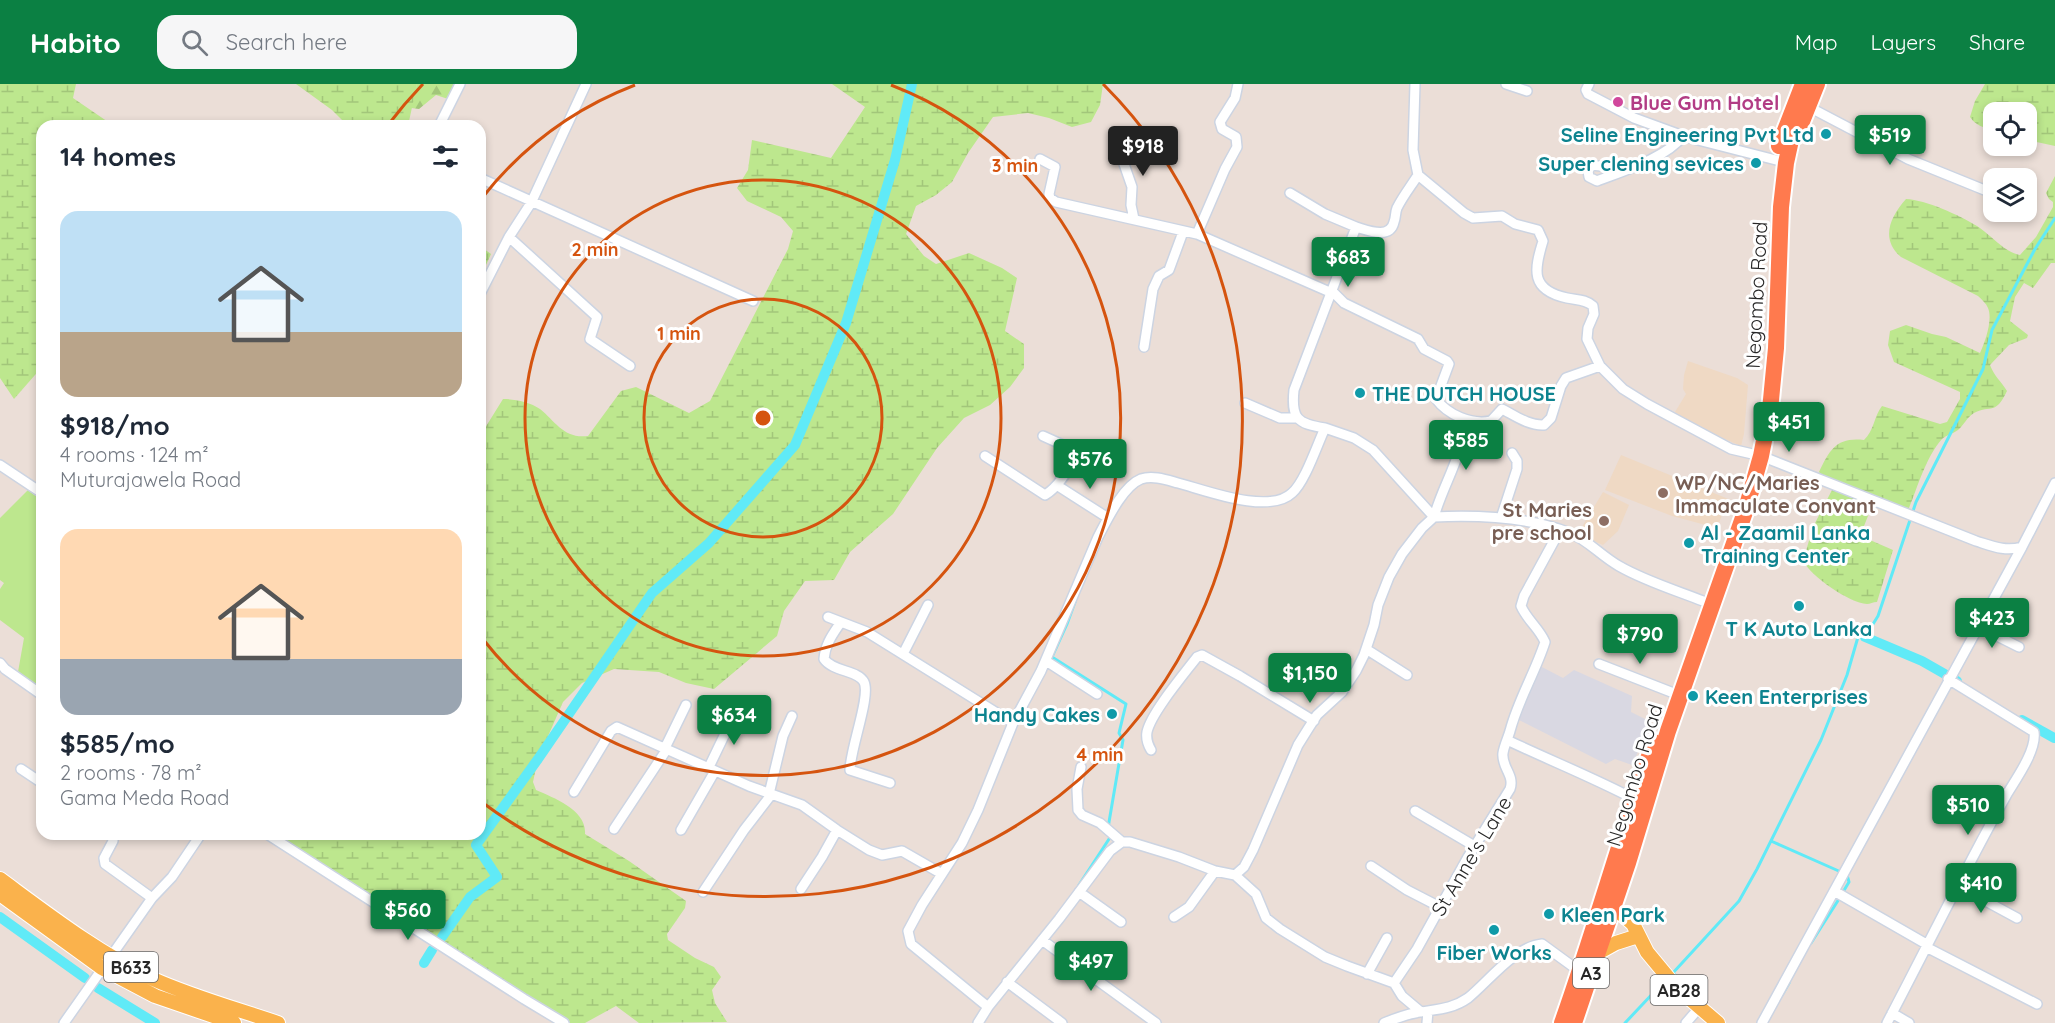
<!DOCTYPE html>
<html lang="en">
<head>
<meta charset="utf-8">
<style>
	body { margin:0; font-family:Quicksand,sans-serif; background:#f6f6f7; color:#1f2937; height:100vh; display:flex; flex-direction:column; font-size:22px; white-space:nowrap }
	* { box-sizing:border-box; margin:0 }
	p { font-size:20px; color:#747a83 }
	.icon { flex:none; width:33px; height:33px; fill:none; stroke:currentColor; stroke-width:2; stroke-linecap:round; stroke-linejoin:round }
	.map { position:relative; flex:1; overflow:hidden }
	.side { position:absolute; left:36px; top:36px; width:450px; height:720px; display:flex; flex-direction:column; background:#fff; border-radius:18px; box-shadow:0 3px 9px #0003 }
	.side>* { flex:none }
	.controls { position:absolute; left:1983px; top:18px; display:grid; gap:12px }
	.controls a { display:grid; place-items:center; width:54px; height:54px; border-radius:12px; background:#fff; box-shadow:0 3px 9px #0003; font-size:30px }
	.price { position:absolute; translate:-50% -51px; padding:0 14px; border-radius:6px; background:#0b8043; color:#fff; font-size:20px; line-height:39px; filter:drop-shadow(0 2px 3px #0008) }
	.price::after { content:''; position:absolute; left:50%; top:36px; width:18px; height:14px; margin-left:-9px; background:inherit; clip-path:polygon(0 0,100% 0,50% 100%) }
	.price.active { background:#222; color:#fff }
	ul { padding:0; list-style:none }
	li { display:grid; align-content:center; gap:12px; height:318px; padding:0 24px }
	li span { display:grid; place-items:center; height:186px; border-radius:18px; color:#555 }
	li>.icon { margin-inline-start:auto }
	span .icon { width:108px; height:108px; fill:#fffc; stroke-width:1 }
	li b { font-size:26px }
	h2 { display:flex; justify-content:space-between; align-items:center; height:72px; padding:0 24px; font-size:26px }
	header { display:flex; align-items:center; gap:36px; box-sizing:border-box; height:84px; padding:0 30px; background:#0b8043; color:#fff }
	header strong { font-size:28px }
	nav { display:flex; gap:33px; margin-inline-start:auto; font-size:21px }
	.search { width:420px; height:54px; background:#f6f6f7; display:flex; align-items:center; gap:15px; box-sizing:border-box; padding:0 21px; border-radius:18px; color:#747a83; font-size:22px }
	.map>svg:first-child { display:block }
	.industrial { fill:#d9d8e2 }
	.education { fill:#efd9c4 }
	.grass { fill:#bde78e }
	.forest { fill:url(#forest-firs) }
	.wetland { fill:url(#wetland-marsh) }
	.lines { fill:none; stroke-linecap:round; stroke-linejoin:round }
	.stream { stroke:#60eaf7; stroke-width:3 }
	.canal { stroke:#60eaf7; stroke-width:10 }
	.street-casing { stroke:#ccd4e2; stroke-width:12 }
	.primary-casing { stroke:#fff; stroke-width:16 }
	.highway-casing { stroke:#fff; stroke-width:20 }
	.street { stroke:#fff; stroke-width:9 }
	.primary { stroke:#fab24c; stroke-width:14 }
	.highway { stroke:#ff7a4e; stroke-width:16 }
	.ring { fill:none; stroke:#d5540f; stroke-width:3 }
	.hotel-dot { fill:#d1479c; stroke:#fff; stroke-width:2 }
	.culture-dot { fill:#0f9aa8; stroke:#fff; stroke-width:2 }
	.education-dot { fill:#8d6e63; stroke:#fff; stroke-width:2 }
	.labels { text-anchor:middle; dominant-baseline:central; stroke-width:6; stroke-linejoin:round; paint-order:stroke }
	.shield { fill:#fff; stroke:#686868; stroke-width:1.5 }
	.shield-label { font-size:18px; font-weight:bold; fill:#272727 }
	.hotel-label { font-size:20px; font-weight:bold; fill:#b23c85; stroke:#fff; text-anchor:start }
	.culture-label { font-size:20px; font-weight:bold; fill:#0d838f; stroke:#fff; text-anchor:start }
	.street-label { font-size:20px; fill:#272727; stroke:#fff }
	.education-label { font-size:20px; font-weight:bold; fill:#785e54; stroke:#fff; text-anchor:start }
	.centre { fill:#d5540f; stroke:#fff; stroke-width:3 }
	.ring-label { font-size:18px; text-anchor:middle; font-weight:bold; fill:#d5540f; stroke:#fff; stroke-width:6; stroke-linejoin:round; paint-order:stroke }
</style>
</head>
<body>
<header>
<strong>Habito</strong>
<div class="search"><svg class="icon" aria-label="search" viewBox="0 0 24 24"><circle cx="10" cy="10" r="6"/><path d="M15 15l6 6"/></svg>Search here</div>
<nav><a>Map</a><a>Layers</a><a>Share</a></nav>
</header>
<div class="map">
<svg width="2055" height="939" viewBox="0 0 2055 939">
	<defs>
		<pattern id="forest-firs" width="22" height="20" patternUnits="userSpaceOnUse" patternTransform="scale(1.5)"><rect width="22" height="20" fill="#bde78e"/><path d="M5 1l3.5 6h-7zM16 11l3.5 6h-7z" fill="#a2c67a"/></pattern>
		<pattern id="wetland-marsh" width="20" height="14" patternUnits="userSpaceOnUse" patternTransform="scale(1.5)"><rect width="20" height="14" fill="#bde78e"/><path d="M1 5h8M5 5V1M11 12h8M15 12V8" fill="none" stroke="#a2c67a"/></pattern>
	</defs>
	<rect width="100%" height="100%" fill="#ebded7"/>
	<path class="industrial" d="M1540,582L1563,594L1574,586L1632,612L1631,628L1649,637L1648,646L1632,681L1615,675L1606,680L1519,636L1516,631Z"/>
	<path class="education" d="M1688,277L1737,294L1748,301L1744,350L1741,362L1676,334L1675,328L1686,310L1683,305L1684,291Z
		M1621,371L1726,414L1728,415L1717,444L1672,432L1605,406Z
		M1603,408L1629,421L1618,447L1603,461L1594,457L1580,446Z"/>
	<path class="grass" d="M28,406L42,417V593L36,603L18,588L24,554L0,536V505L4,499L0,496V434Z"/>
	<path class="forest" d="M417,0H456L448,15L436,11L419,25L411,24Z"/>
	<path class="wetland" d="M0,0H76L73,14L114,42H42V283L14,315L0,294Z
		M296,0H417L408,42H348L332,26Z
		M832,0H1103L1100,21L1091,38L1072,43L1049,34L1028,29L993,33L968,69L952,98L936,111L916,122L906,150L924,172L936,180L969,169L1002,184L1017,194L1005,247L1024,260V284L1010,303L990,321L964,334L937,364L893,430L850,468L834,496L805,497L784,527L777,552L714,605L686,599L659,588L614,585L582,599L563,618L538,675L533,698L536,706C554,714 587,726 585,750L629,777L686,817L685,824L667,850L668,856L695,874L714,883L721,893L712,906L715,919L727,938L639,939L616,922L585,939H568L273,750H480V348L485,344L503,315C515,315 530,318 540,325C556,338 564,355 588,352L621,307L636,303L689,329L710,317L788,165L793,147L781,133L747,117L737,104L748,86L752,56L831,74L865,23Z
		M1985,0H2055V62L2027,56L2026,28H1994L1993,47C1985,44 1975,41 1970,33L1975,17Z
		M2055,92V179H2051L2033,204L2024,199L2015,213L2010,237L2028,251L2027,254L2009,261L1990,281C1994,292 2001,297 2007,307C1995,332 1992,320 1974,329C1967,333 1964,341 1958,346C1953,350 1946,351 1942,355C1926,373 1918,402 1909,424L1901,423L1876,412L1864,442L1863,453L1893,466L1877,518C1873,518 1870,520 1867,520C1849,519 1811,492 1803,477L1813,443L1832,406L1819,388C1830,365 1837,353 1864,356C1874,347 1874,332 1882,322L1940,340L1947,338L1960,315V308L1894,278L1888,261L1890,247L1906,241L1932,250L1946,253L1980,269C1985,258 1993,236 1988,224C1986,219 1982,216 1978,212L1901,173C1880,155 1890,133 1906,115C1926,116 1959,131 1977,142C1991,151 2004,168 2020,171L2036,153L2053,123V118L2049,115L2046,109Z
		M480,162L491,170L480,194Z"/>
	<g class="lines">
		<path class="stream" d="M1075,518L1067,540L1052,573L1126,620L1119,649L1123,656L1108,744
			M1771,757L1841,788
			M1079,801L1111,752
			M1843,808L1849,798L1847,791
			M1811,859L1839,815
			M1673,889L1705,920
			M1671,891L1739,817L1757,785L1821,656L1847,591L1858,553H1865L1878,532L1916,418L1983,285L1992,246L2035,165L2055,134
			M1782,911L1789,899
			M1625,939L1656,906"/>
		<path class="canal" d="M1865,553L1922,577L1957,597
			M2022,636L2054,654
			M0,833L85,894
			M442,853L470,813L497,793L476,761L538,675L652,509L709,459L795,361L846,239L895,76L912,0
			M424,879L432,866
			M98,904L155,939"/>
		<defs>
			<path id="street" d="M1506,0L1527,7
				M1589,0L1586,6L1588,10L1634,34L1686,53L1776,76
				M1807,22L1908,75L1987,107
				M439,42L460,0
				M1123,54L1124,80L1132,103L1131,121L1134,135
				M1040,75L1055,83L1049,110L1050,114L1056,118L1197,150L1332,209
				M1623,87C1612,85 1600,80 1591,82L1588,87L1589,93L1597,97C1623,87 1666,74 1683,52
				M1418,91L1464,129L1473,134L1502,132L1515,140L1538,146L1543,157C1534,186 1530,206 1567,214C1576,216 1586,215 1593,222L1594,230L1588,244L1587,255L1600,282L1623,305L1647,320L1731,365L1761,372L1976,457C1992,462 2005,468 2022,463L2055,399
				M480,94L753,217
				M1290,109L1325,130L1356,143
				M1197,150L1225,85L1237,63L1236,53L1222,45L1220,38L1235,14L1238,0
				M509,153L597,233L590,255L630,282
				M1332,207L1344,219L1418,255L1424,265L1447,277L1449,280L1436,315C1448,331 1471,341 1491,337L1502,325C1514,331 1529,342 1544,341L1551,334L1561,302L1566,294L1600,282
				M480,210L509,153L531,119L586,0
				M1144,263L1153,205L1159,192L1169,186L1183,148
				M1245,319L1280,334H1297
				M1325,344C1297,340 1291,334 1294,306L1356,143C1367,146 1390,156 1394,138C1396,133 1395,129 1397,124C1403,112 1411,102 1418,91L1413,66L1415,0
				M985,372L1045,411C1060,402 1069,385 1076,369L1074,366L1043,352
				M0,381L42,409
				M1058,402L1108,434
				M1434,433C1443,400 1464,371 1464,336
				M1501,434L1517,385V377L1512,369
				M828,533L867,548L1013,639
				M841,538C833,550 825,560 824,575C833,588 858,586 864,598C871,612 850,665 850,686L890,699
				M1977,542L2019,563
				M1366,565L1407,591
				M903,570L928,521
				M1046,577L1097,610
				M0,579L5,585L42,611
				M1599,580L1671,608
				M1507,656C1549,676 1592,693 1634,715
				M665,664L686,621
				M1151,666C1148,661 1146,654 1147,648C1151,629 1184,590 1197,573L1202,571L1240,592L1314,637
				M709,683L735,629
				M1081,683L1077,705L1078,726L1082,731L1100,739L1122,758
				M21,685L42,699
				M574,708L611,647L617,643L749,702L802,721L837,746L869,766L882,771L902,767L942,790
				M769,710L783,652L792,632
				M1415,727L1476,763
				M614,745L667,665
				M681,746L715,687
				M110,750L113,754V757L104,774L105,780L152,814
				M267,750L524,915L564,939
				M1371,782L1407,806L1440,823
				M1235,791L1256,810L1266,834L1280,845L1325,873L1347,882L1394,899L1402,912L1421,928
				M1958,802L2017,834
				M801,805L822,773L837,746
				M1834,807L1928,861
				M703,808L744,746L771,711
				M1079,808L1121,838
				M1174,833L1189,823L1215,787
				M1042,856L1156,939
				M1926,863L2037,920
				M1367,890L1387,854
				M1007,898L1062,939
				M1394,899L1417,865L1468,773L1510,705C1515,691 1501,683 1503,669C1504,662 1508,654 1510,647C1518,616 1535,589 1545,558C1539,544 1527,536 1521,522L1524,512L1560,446
				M988,923L911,860L908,847L922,821L962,759L978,726L1013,639L1041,587L1098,453C1107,436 1123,402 1141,395C1153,391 1167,396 1178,399C1205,406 1269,431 1292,409C1305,398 1317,361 1325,344L1354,354L1373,366L1434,433
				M1892,929L1909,939
				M64,939L152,814L172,793L201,750
				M978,939L988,923L1059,835L1110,767L1122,758H1130L1179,773L1215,787L1235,791L1244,783L1253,766L1298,661L1308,645L1317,631L1342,608L1356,587L1364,571L1374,541L1378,521L1389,493L1402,470L1422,444L1434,433C1477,431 1529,433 1570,449C1588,456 1601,472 1619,482C1645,497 1675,506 1703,517
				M1384,939C1394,935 1404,931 1415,929C1435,925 1451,926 1468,914C1489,897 1514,863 1542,860L1579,887
				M1427,939L1428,927
				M1686,939L1699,924
				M1762,939L2022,463
				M1887,939C1927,863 1965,785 2007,710C2016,695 2037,666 2034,648L1948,595"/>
			<path id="primary" d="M0,795C49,831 98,869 153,895C193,913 237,925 278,939
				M0,810L102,884L155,912L234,939
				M1606,820L1623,831L1633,840L1647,868L1676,903L1718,939
				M1598,869L1616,859L1638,852"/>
			<path id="highway" d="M1779,62L1803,0
				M1562,939C1595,846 1621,751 1654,658
				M1574,939L1628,779L1668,647L1746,425L1761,372L1770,326L1776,264L1781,123L1786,79L1791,56L1801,40L1817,0"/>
		</defs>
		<use href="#street" class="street-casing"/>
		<use href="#primary" class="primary-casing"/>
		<use href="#highway" class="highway-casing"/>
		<use href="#street" class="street"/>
		<use href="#primary" class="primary"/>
		<use href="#highway" class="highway"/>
	</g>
	<g class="ring">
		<circle cx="763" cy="334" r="119"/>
		<circle cx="763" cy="334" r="238"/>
		<path d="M482 114A357 357 0 0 1 635 1M891 1A357 357 0 1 1 482 554"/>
		<path d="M388 41A476 476 0 0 1 423 0M1103 0A476 476 0 0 1 483 719"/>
	</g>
	<circle class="hotel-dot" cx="1618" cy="18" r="6"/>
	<g class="culture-dot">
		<circle cx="1826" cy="50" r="6"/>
		<circle cx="1756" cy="79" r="6"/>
		<circle cx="1360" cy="309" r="6"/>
		<circle cx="1689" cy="459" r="6"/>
		<circle cx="1799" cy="522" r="6"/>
		<circle cx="1693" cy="612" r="6"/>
		<circle cx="1112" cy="630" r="6"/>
		<circle cx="1549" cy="830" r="6"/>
		<circle cx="1494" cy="846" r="6"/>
	</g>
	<g class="education-dot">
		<circle cx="1663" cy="409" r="6"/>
		<circle cx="1604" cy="437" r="6"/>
	</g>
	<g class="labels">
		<g class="shield">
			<rect x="104" y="868" width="54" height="30" rx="4.5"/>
			<rect x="1573" y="874" width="36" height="30" rx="4.5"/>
			<rect x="1650.5" y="891" width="57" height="30" rx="4.5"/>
		</g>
		<g class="shield-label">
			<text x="131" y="883">B633</text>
			<text x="1591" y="889">A3</text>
			<text x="1679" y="906">AB28</text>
		</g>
		<g class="hotel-label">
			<text x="1630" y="18">Blue Gum Hotel</text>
		</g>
		<g class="culture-label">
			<text x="1814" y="50" text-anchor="end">Seline Engineering Pvt Ltd</text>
			<text x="1744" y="79" text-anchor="end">Super clening sevices</text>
			<text x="1372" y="309">THE DUTCH HOUSE</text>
			<text x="1701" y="448">Al - Zaamil Lanka<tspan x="1701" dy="23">Training Center</tspan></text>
			<text x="1799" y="544" text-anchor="middle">T K Auto Lanka</text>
			<text x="1705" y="612">Keen Enterprises</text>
			<text x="1100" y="630" text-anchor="end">Handy Cakes</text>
			<text x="1561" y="830">Kleen Park</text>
			<text x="1494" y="868" text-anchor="middle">Fiber Works</text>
		</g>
		<g class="street-label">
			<text transform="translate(1756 211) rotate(-87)">Negombo Road</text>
			<text transform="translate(1634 691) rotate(-73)">Negombo Road</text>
			<text transform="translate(1471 772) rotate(-59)">St Anne's Lane</text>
		</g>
		<g class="education-label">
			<text x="1675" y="398">WP/NC/Maries<tspan x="1675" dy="23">Immaculate Convant</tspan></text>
			<text x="1592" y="425" text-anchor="end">St Maries<tspan x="1592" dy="23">pre school</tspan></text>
		</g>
	</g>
	<circle cx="763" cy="334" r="9" class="centre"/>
	<g class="ring-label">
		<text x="1015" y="88">3 min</text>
		<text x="595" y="172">2 min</text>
		<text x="679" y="256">1 min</text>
		<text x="1100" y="677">4 min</text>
	</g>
</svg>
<div class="controls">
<a><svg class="icon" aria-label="locate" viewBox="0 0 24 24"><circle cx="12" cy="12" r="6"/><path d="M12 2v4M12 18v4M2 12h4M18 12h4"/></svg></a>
<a><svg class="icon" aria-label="layers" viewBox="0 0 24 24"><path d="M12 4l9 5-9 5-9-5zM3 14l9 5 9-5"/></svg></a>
</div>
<b class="price" style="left:1890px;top:82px">$519</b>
<b class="price active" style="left:1143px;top:93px">$918</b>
<b class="price" style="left:1348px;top:204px">$683</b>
<b class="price" style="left:1789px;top:369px">$451</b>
<b class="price" style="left:1466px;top:387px">$585</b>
<b class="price" style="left:1090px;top:406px">$576</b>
<b class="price" style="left:1992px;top:565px">$423</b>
<b class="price" style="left:1640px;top:581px">$790</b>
<b class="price" style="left:1310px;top:620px">$1,150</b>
<b class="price" style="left:734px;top:662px">$634</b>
<b class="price" style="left:1968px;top:752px">$510</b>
<b class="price" style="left:1981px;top:830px">$410</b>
<b class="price" style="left:408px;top:857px">$560</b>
<b class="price" style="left:1091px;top:908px">$497</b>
<section class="side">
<h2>14 homes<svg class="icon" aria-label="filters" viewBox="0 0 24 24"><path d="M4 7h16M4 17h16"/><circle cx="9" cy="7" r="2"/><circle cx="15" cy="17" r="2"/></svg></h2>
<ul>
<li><span style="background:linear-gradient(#bfe0f5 65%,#b9a48a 0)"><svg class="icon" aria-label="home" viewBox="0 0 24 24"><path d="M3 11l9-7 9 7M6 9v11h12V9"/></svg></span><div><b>$918/mo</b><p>4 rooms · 124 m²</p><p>Muturajawela Road</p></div></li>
<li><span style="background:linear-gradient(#ffd9b3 70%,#9aa5b1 0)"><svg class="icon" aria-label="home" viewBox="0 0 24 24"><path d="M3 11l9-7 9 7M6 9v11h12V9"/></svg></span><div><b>$585/mo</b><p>2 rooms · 78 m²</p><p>Gama Meda Road</p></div></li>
</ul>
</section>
</div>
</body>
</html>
